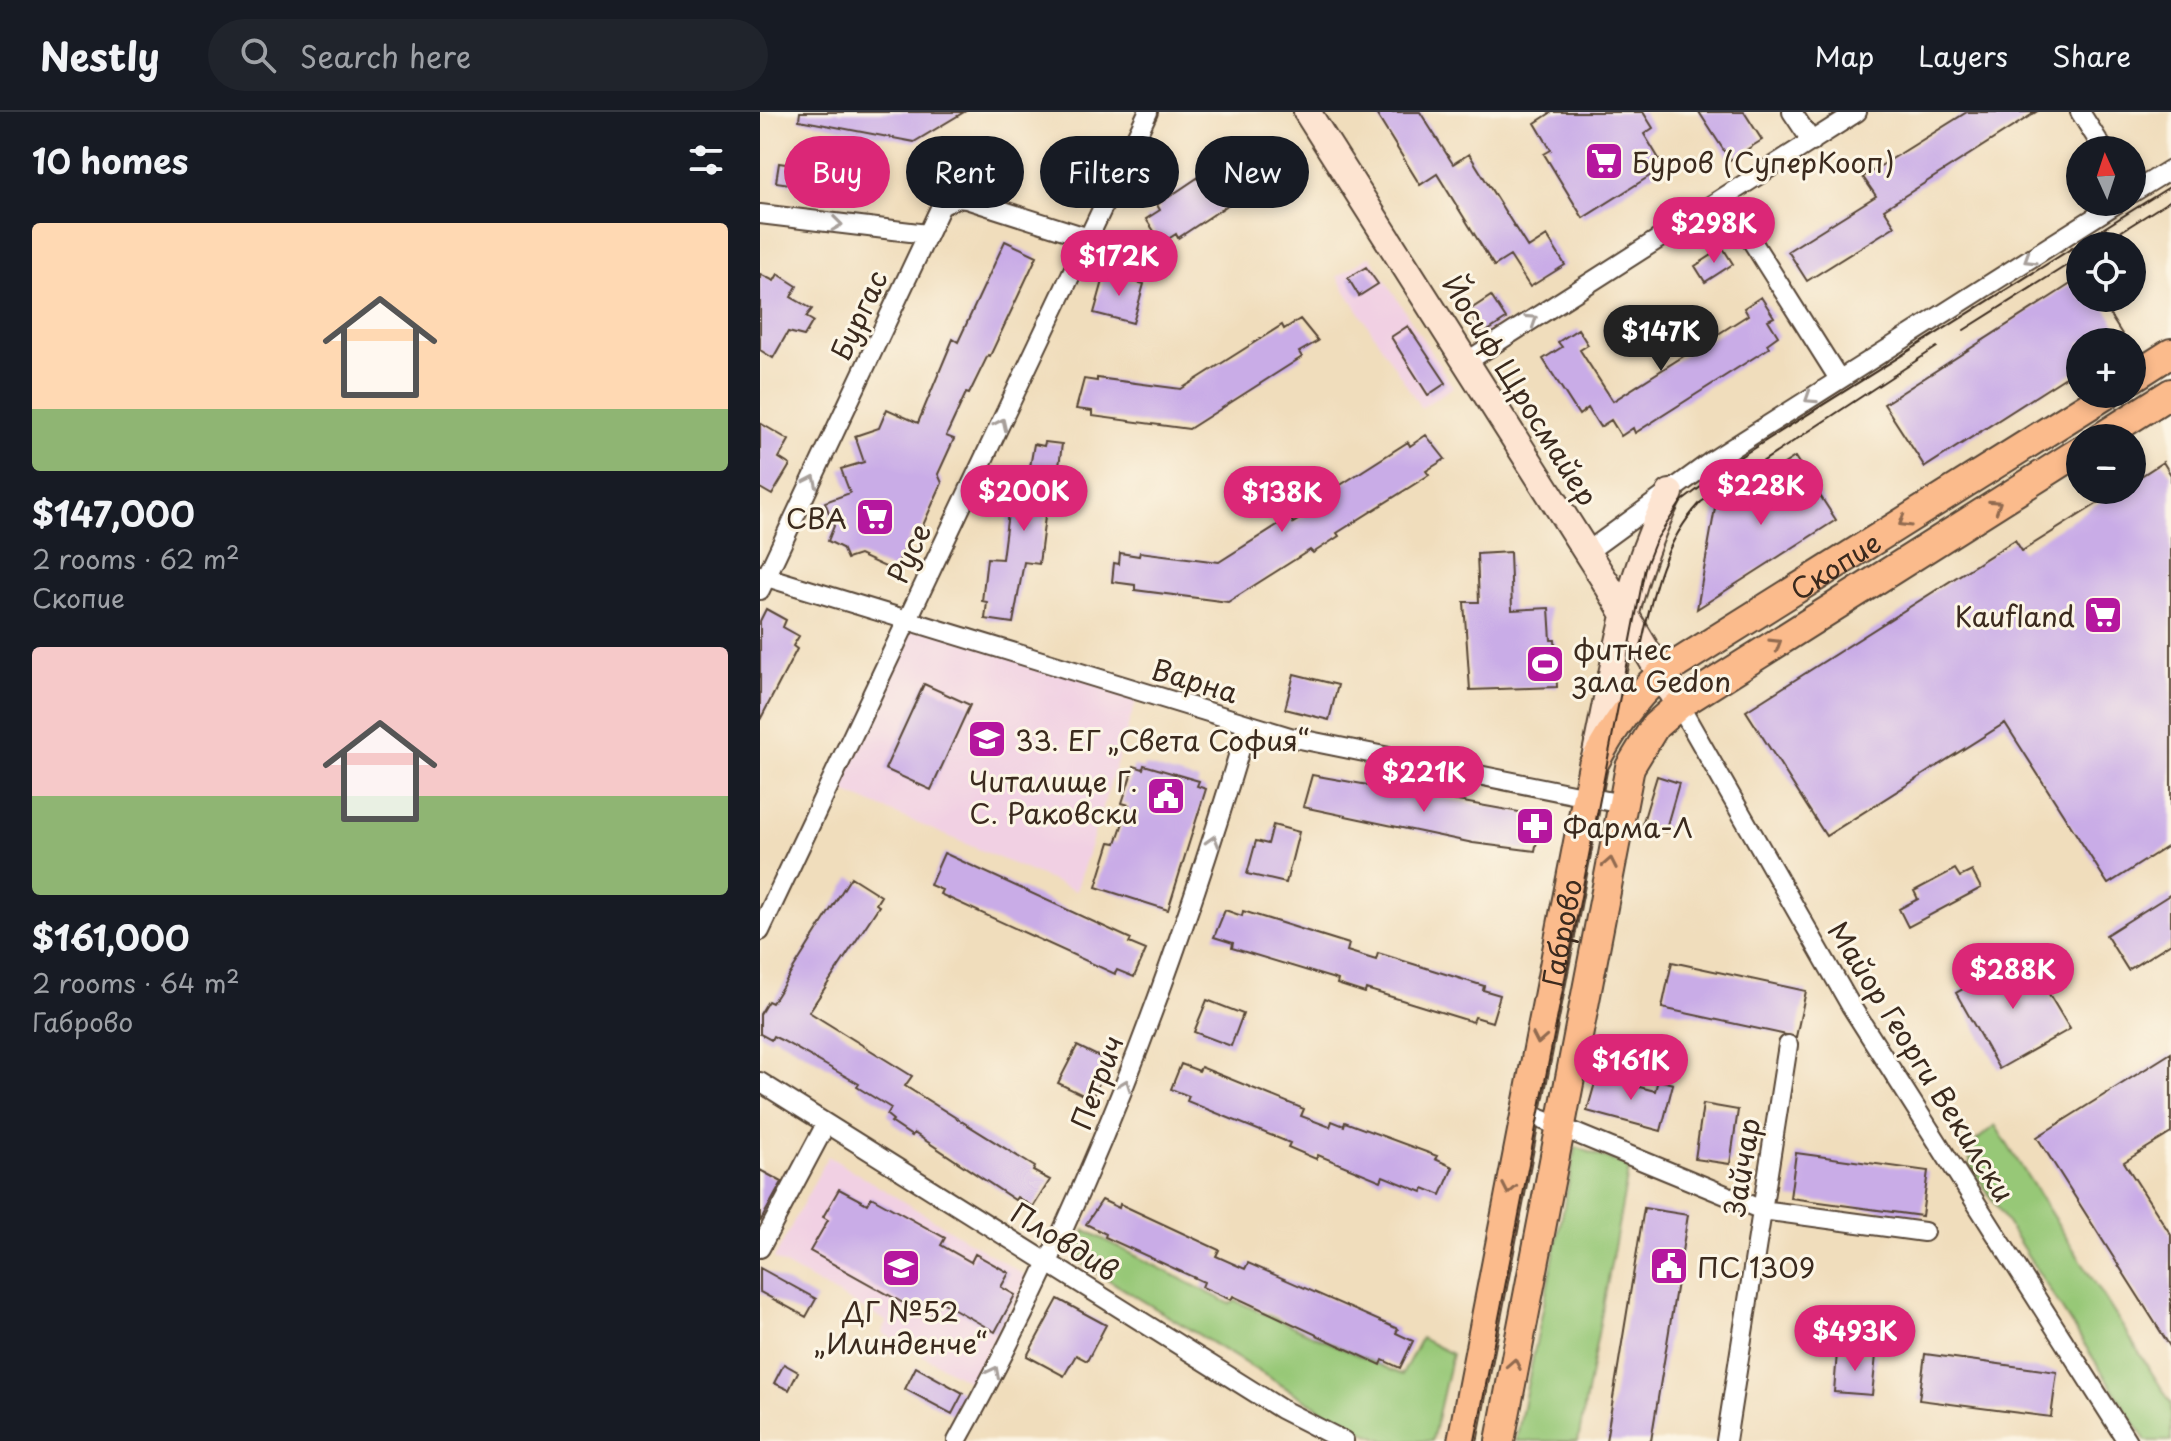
<!DOCTYPE html>
<html lang="en">
<head>
<meta charset="utf-8">
<style>
	body { margin:0; font-family:"Playpen Sans",sans-serif; background:#20242c; color:#f1f3f6; height:100vh; display:flex; flex-direction:column; font-size:30px; white-space:nowrap }
	* { box-sizing:border-box; margin:0 }
	p { font-size:26px; color:#9ea1a6 }
	.icon { flex:none; width:44px; height:44px; fill:none; stroke:currentColor; stroke-width:2; stroke-linecap:round; stroke-linejoin:round }
	.map { position:relative; flex:1; overflow:hidden }
	.sheet { display:flex; flex-direction:column; background:#171b24; width:760px }
	.sheet>* { flex:none }
	.guide { position:absolute; left:24px; top:24px; width:760px; height:72px; display:flex; gap:16px }
	.needle { width:52px; rotate:357deg }
	.tools { position:absolute; left:1306px; top:24px; display:grid; gap:16px }
	.tools a { display:grid; place-items:center; width:80px; height:80px; border-radius:50%; background:#171b24; box-shadow:0 4px 12px #0003; font-size:40px }
	.price { position:absolute; translate:-50% -68px; padding:0 18px; border-radius:28px; background:#db2777; color:#fff; font-size:26px; line-height:52px; filter:drop-shadow(0 2px 4px #0008) }
	.price::after { content:''; position:absolute; left:50%; top:48px; width:24px; height:18px; margin-left:-12px; background:inherit; clip-path:polygon(0 0,100% 0,50% 100%) }
	.price.current { background:#222; color:#fff }
	ul { padding:0; list-style:none }
	li { display:grid; align-content:center; gap:16px; height:424px; padding:0 32px }
	li span { display:grid; place-items:center; height:248px; border-radius:8px; color:#555 }
	li>.icon { margin-inline-start:auto }
	span .icon { width:144px; height:144px; fill:#fffc; stroke-width:1 }
	li b { font-size:34px }
	h2 { display:flex; justify-content:space-between; align-items:center; height:96px; padding:0 32px; font-size:34px }
	.pill { padding:0 28px; border-radius:36px; background:#171b24; box-shadow:0 4px 12px #0003; font-size:28px; line-height:72px }
	.pill.current { background:#db2777; color:#fff }
	header { display:flex; align-items:center; gap:48px; box-sizing:border-box; height:112px; padding:0 40px; background:#171b24; border-bottom:2px solid #363941 }
	header strong { font-size:38px }
	nav { display:flex; gap:44px; margin-inline-start:auto; font-size:28px }
	.search { width:560px; height:72px; background:#20242c; display:flex; align-items:center; gap:20px; box-sizing:border-box; padding:0 28px; border-radius:44px; color:#9ea1a6; font-size:30px }
	main { display:flex; flex:1; min-height:0 }
	.map>svg:first-child { display:block }
	.built { fill:#f1d0e3 }
	.green { fill:#97c877; stroke:#69794a; stroke-width:2 }
	.building { fill:#c9ace7 }
	.lines { fill:none; stroke-linecap:round; stroke-linejoin:round }
	.street-casing { stroke:#564536; stroke-width:22 }
	.secondary-casing { stroke:#564536; stroke-width:30 }
	.primary-casing { stroke:#564536; stroke-width:32 }
	.street { stroke:#fff; stroke-width:18 }
	.secondary { stroke:#fde4d1; stroke-width:26 }
	.primary { stroke:#fbbb8c; stroke-width:28 }
	.tram { stroke:#3b2a1e; stroke-width:2 }
	.oneway { stroke:#a79f9a }
	.oneway2 { stroke:#916b50 }
	.labels { text-anchor:middle; dominant-baseline:central; stroke-width:6; stroke-linejoin:round; paint-order:stroke }
	.poi-label { font-size:28px; fill:#3b2a1e; stroke:#fcf5e5; text-anchor:start }
	.street-label { font-size:28px; fill:#3b2a1e; stroke:#fcf5e5 }
</style>
</head>
<body>
<header>
<strong>Nestly</strong>
<div class="search"><svg class="icon" aria-label="search" viewBox="0 0 24 24"><circle cx="10" cy="10" r="6"/><path d="M15 15l6 6"/></svg>Search here</div>
<nav><a>Map</a><a>Layers</a><a>Share</a></nav>
</header>
<main>
<section class="sheet">
<h2>10 homes<svg class="icon" aria-label="filters" viewBox="0 0 24 24"><path d="M4 7h16M4 17h16"/><circle cx="9" cy="7" r="2"/><circle cx="15" cy="17" r="2"/></svg></h2>
<ul>
<li><span style="background:linear-gradient(#ffd9b3 75%,#8fb573 0)"><svg class="icon" aria-label="home" viewBox="0 0 24 24"><path d="M3 11l9-7 9 7M6 9v11h12V9"/></svg></span><div><b>$147,000</b><p>2 rooms · 62 m²</p><p>Скопие</p></div></li>
<li><span style="background:linear-gradient(#f6c9c9 60%,#8fb573 0)"><svg class="icon" aria-label="home" viewBox="0 0 24 24"><path d="M3 11l9-7 9 7M6 9v11h12V9"/></svg></span><div><b>$161,000</b><p>2 rooms · 64 m²</p><p>Габрово</p></div></li>
</ul>
</section>
<div class="map">
<svg width="1411" height="1329" viewBox="0 0 1411 1329">
	<rect width="100%" height="100%" fill="#fcf5e5"/>
	<filter id="ink" filterUnits="userSpaceOnUse"><feTurbulence type="fractalNoise" baseFrequency=".0125" numOctaves="2"/><feDisplacementMap in="SourceGraphic" scale="16" xChannelSelector="R" yChannelSelector="G"/><feConvolveMatrix kernelMatrix="1 2 1 2 8 2 1 2 1" color-interpolation-filters="sRGB"/></filter>
	<filter id="wash" filterUnits="userSpaceOnUse"><feTurbulence type="fractalNoise" baseFrequency=".006" numOctaves="4" result="noise"/><feDisplacementMap in="SourceGraphic" scale="32" xChannelSelector="R" yChannelSelector="G"/><feGaussianBlur stdDeviation="1.8" result="paint"/><feColorMatrix in="noise" values="0 0 0 0 0 0 0 0 0 0 0 0 0 0 0 0 0 1.4 0 .05"/><feComposite in="paint" operator="in"/></filter>
	<g filter="url(#wash)">
		<rect width="100%" height="100%" fill="#f0ddbc"/>
		<path class="built" d="M610,144L693,275L661,296L577,165Z
			M147,509L379,580L316,779L68,673Z
			M68,1044L268,1165L210,1270L122,1221L127,1210L14,1147Z"/>
		<path class="green" d="M1235,1013L1411,1291V1329H1386L1210,1053V1034Z
			M816,1035L869,1055L818,1329H756Z
			M325,1118L470,1192L476,1189L642,1263L661,1226L692,1242L672,1329H626L587,1313L316,1148Z"/>
		<g id="blocks">
			<path class="building" d="M40,0H204L154,30L39,8Z
				M615,0H660L693,52L709,42L768,136L787,124L805,153L770,175L750,144L734,154L677,62L660,73Z
				M792,0H883L893,16L884,22L904,55L823,106L784,42L791,38L775,11Z
				M939,0H984L1002,28L970,48Z
				M1207,0H1276L1124,97L1135,114L1047,169L1028,139L1116,84L1103,65Z
				M488,39L504,64L490,73L492,77L418,126L416,122L402,131L386,107L400,98L397,93L470,44L473,49Z
				M19,51L53,56L50,75L16,70Z
				M245,129L277,144L230,244L228,243L209,282L206,281L186,324L194,327L178,362L182,371L160,420L151,423L134,459L99,443L87,447L82,436L68,429L74,414L65,390L90,381L81,357L104,350L95,324L119,316L127,297L158,311L193,227L198,230Z
				M963,136L973,152L945,170L935,154Z
				M606,155L618,172L599,184L588,166Z
				M0,162L14,169L18,162L37,174L31,185L52,197L46,205L53,209L44,224L28,220L13,246L0,238Z
				M345,162L384,172L373,211L334,201Z
				M1320,166V186H1339L1367,230H1320V256L1165,355L1124,292Z
				M731,184L746,207L723,222L708,199Z
				M1001,185L1014,205L1008,208L1018,224L1007,232L1009,236L875,321L873,316L861,324L851,308L840,315L828,296L819,303L783,247L802,235L798,230L818,217L828,233L820,238L853,289L988,203L984,196Z
				M540,207L558,229L539,240L542,245L429,317L332,304V299L316,297L324,267L337,269V266L421,277L522,213L524,217Z
				M648,214L686,271L668,283L631,225Z
				M0,311L29,328L19,346L30,353L12,383L0,376Z
				M666,323L685,347L666,359L669,363L577,421L579,424L553,441L550,438L468,490L375,478V473L352,470L354,451L359,452L360,441L379,444L380,440L459,450L530,405L533,411L560,394L557,388L648,330L650,334Z
				M285,330L302,332L299,354H304L298,399L286,397L279,452L264,450L253,511L225,507L227,490L222,489L227,446L242,447L249,393L263,395L274,332L284,334Z
				M1035,345L1076,408L937,497L955,396Z
				M1403,350L1411,363V732L1348,772L1245,611L1066,724L986,599L1255,428L1262,439L1359,378H1372V370Z
				M750,440L752,498L789,496L791,528H795L797,575L710,578L704,490H719L717,442Z
				M6,497L26,508L23,515L39,524L33,534L37,537L0,608V509Z
				M534,562L578,573L569,608L525,597Z
				M164,572L210,593L171,678L125,657Z
				M384,653L439,669L437,674L446,677L408,798L336,775L350,730L356,731L369,693L362,691L374,654L383,657Z
				M552,663L765,701V705L781,708L775,739L713,731L543,695Z
				M897,664L919,671L905,720L882,713Z
				M513,713L539,720L526,771L487,762L496,729L508,732Z
				M184,741L371,827L369,831L386,838L374,865L357,858L355,862L180,782L182,778L170,773Z
				M1195,757L1200,765L1212,759L1221,776L1148,815L1139,797L1158,787L1154,779Z
				M91,765L121,784L116,792L119,794L49,900L152,964L145,974L275,1055L273,1059L290,1068L273,1095L257,1085L255,1088L154,1021L152,1024L131,1010L133,1008L127,1003L131,996L97,975L99,972L23,929L13,924L11,928L0,922V902L8,889L12,891Z
				M1411,782V831L1368,858L1346,823Z
				M465,798L482,804L483,799L589,832L587,839L616,848L618,841L724,874L723,878L740,883L732,910L715,905L713,910L606,877L605,881L577,872L578,868L472,836L473,831L454,825Z
				M1265,842L1310,917L1239,957L1196,881Z
				M912,850L1046,879L1036,925L902,896Z
				M447,888L483,902L471,934L434,920Z
				M317,934L350,950L331,987L298,971Z
				M1411,941V1021L1364,1050L1411,1123V1236L1277,1025Z
				M421,952L439,959L441,955L544,997L541,1004L570,1015L572,1009L584,1014L585,1010L677,1044L675,1047L693,1055L681,1083L664,1076L662,1080L623,1064L621,1069L558,1043L556,1047L528,1035L530,1031L427,989L429,984L411,977Z
				M837,964L895,979L898,968L913,972L901,1019L827,999Z
				M943,992L978,998L970,1052L935,1047Z
				M1036,1041L1168,1059L1162,1104L1030,1086Z
				M0,1058L22,1070L0,1110Z
				M79,1077L107,1092L111,1085L185,1126L181,1133L211,1150L215,1142L249,1161L241,1175L255,1183L235,1220L180,1189L170,1206L50,1139L68,1108L63,1105Z
				M342,1088L359,1096L360,1092L459,1138L456,1144L485,1157L488,1151L638,1217L636,1221L653,1229L640,1256L623,1248L621,1253L473,1184L471,1188L442,1175L444,1170L345,1125L346,1122L326,1112Z
				M884,1096L928,1103L891,1329H846Z
				M0,1156L56,1187L46,1205L0,1180Z
				M298,1187L346,1213L327,1249L316,1243L304,1264L267,1244Z
				M1077,1240L1116,1243L1112,1283L1074,1280Z
				M1165,1242L1297,1260L1291,1305L1159,1288Z
				M24,1252L38,1260L29,1278L14,1271Z
				M156,1255L203,1281L192,1302L145,1277Z"/>
		</g>
	</g>
	<g filter="url(#ink)">
		<use href="#blocks" fill-opacity="0" stroke="#564536" stroke-width="2"/>
		<g class="lines">
			<defs>
				<path id="street" d="M1032,0L1052,30
					M1320,0L1344,38
					M1372,81L1411,57
					M964,85L1079,267
					M0,102L167,122
					M706,250L1097,0
					M827,440L953,348L1359,90
					M0,463L530,625L862,692
					M0,478L181,94L196,86L206,87L329,126
					M919,593L1091,894L1367,1329
					M0,819L388,0
					M0,970L521,1297L584,1329
					M764,1000L1002,1098L1164,1120
					M0,1136L66,1012
					M197,1329C323,1102 414,862 487,614
					M966,1329L1028,933"/>
				<path id="secondary" d="M547,0L845,469L919,593
					M835,646C854,555 867,464 910,381"/>
				<g id="primary">
					<path d="M1372,266L1411,241"/>
					<path d="M1340,326L1411,281"/>
					<path id="s1" d="M702,1329L833,653C852,618 871,589 901,562L1347,282"/>
					<path d="M740,1329L870,655L895,614L919,593L1320,339"/>
				</g>
			</defs>
			<use href="#street" class="street-casing"/>
			<use href="#secondary" class="secondary-casing"/>
			<use href="#primary" class="primary-casing"/>
			<use href="#street" class="street"/>
			<use href="#secondary" class="secondary"/>
			<use href="#primary" class="primary"/>
			<path class="tram" d="M1338,134L1411,88
				M1204,218L1320,145
				M880,540C892,484 901,433 941,390L1177,235
				M715,1329L885,456L896,428L921,390L980,345L1411,74"/>
		</g>
		<defs><path id="oneway-chevron" d="M-2-3.5L2.5 0L-2 3.5" fill="none" stroke-width="1.6" stroke-linecap="round" stroke-linejoin="round" transform="scale(2)"/></defs>
		<g class="oneway">
			<use href="#oneway-chevron" transform="translate(77 112) rotate(7)"/>
			<use href="#oneway-chevron" transform="translate(1269 147) rotate(148)"/>
			<use href="#oneway-chevron" transform="translate(772 208) rotate(-33)"/>
			<use href="#oneway-chevron" transform="translate(1050 286) rotate(147)"/>
			<use href="#oneway-chevron" transform="translate(241 312) rotate(-65)"/>
			<use href="#oneway-chevron" transform="translate(52 369) rotate(-65)"/>
			<use href="#oneway-chevron" transform="translate(453 729) rotate(-74)"/>
			<use href="#oneway-chevron" transform="translate(365 973) rotate(-69)"/>
			<use href="#oneway-chevron" transform="translate(234 1260) rotate(-63)"/>
		</g>
		<g class="oneway2">
			<use href="#oneway-chevron" transform="translate(1236 393) rotate(-33)"/>
			<use href="#oneway-chevron" transform="translate(1144 410) rotate(148)"/>
			<use href="#oneway-chevron" transform="translate(1016 532) rotate(-32)"/>
			<use href="#oneway-chevron" transform="translate(850 751) rotate(-79)"/>
			<use href="#oneway-chevron" transform="translate(779 927) rotate(101)"/>
			<use href="#oneway-chevron" transform="translate(749 1077) rotate(101)"/>
			<use href="#oneway-chevron" transform="translate(754 1252) rotate(-79)"/>
		</g>
	</g>
	<defs>
		<symbol id="supermarket-square" viewBox="-11 -11 22 22"><rect x="-9" y="-9" width="18" height="18" rx="4" fill="#b5179e" stroke="#fcf5e5"/><path d="M-6-5.5h2.5l.6 2H6L4.5 2H-2.5L-4.4-4H-6ZM-1.5 3.2a1.3 1.3 0 1 0 .1 0ZM3 3.2a1.3 1.3 0 1 0 .1 0Z" fill="#fff"/></symbol>
		<symbol id="stadium-square" viewBox="-11 -11 22 22"><rect x="-9" y="-9" width="18" height="18" rx="4" fill="#b5179e" stroke="#fcf5e5"/><path d="M0-5a6.5 5 0 1 0 0 10a6.5 5 0 1 0 0-10ZM-3.5-1.8h7v3.6h-7Z" fill="#fff"/></symbol>
		<symbol id="school-square" viewBox="-11 -11 22 22"><rect x="-9" y="-9" width="18" height="18" rx="4" fill="#b5179e" stroke="#fcf5e5"/><path d="M0-5L7-2L0 1L-7-2ZM-4 1L0 2.5L4 1V4Q0 6-4 4Z" fill="#fff"/></symbol>
		<symbol id="civic-square" viewBox="-11 -11 22 22"><rect x="-9" y="-9" width="18" height="18" rx="4" fill="#b5179e" stroke="#fcf5e5"/><path d="M-.6-6.5H3V-4.5H.6V-3L4-1V1h2V6H-6V1h2V-1L-.6-3ZM-1.2 2.5V6h2.4V2.5Z" fill="#fff"/></symbol>
		<symbol id="pharmacy-square" viewBox="-11 -11 22 22"><rect x="-9" y="-9" width="18" height="18" rx="4" fill="#b5179e" stroke="#fcf5e5"/><path d="M-2-6h4v4h4v4h-4v4h-4v-4h-4v-4h4Z" fill="#fff"/></symbol>
	</defs>
	<g fill-rule="evenodd">
		<use href="#supermarket-square" x="822" y="27" width="44" height="44"/>
		<use href="#supermarket-square" x="93" y="383" width="44" height="44"/>
		<use href="#supermarket-square" x="1321" y="481" width="44" height="44"/>
		<use href="#stadium-square" x="763" y="530" width="44" height="44"/>
		<use href="#school-square" x="205" y="605" width="44" height="44"/>
		<use href="#civic-square" x="384" y="662" width="44" height="44"/>
		<use href="#pharmacy-square" x="753" y="692" width="44" height="44"/>
		<use href="#civic-square" x="887" y="1132" width="44" height="44"/>
		<use href="#school-square" x="119" y="1134" width="44" height="44"/>
	</g>
	<g class="labels">
		<g class="poi-label">
			<text x="872" y="49">Буров (СуперКооп)</text>
			<text x="87" y="405" text-anchor="end">CBA</text>
			<text x="1315" y="503" text-anchor="end">Kaufland</text>
			<text x="813" y="536">фитнес<tspan x="813" dy="32">зала Gedon</tspan></text>
			<text x="255" y="627">33. ЕГ „Света София“</text>
			<text x="378" y="668" text-anchor="end">Читалище Г.<tspan x="378" dy="32">С. Раковски</tspan></text>
			<text x="803" y="714">Фарма-Л</text>
			<text x="937" y="1154">ПС 1309</text>
			<text x="141" y="1198" text-anchor="middle">ДГ №52<tspan x="141" dy="32">„Илинденче“</tspan></text>
		</g>
		<g class="street-label">
			<text transform="translate(98 203) rotate(-65)">Бургас</text>
			<text transform="translate(761 278) rotate(58)">Йосиф Щросмайер</text>
			<text transform="translate(148 441) rotate(-65)">Русе</text>
			<text stroke="none"><textPath href="#s1" startOffset="1008">Скопие</textPath></text>
			<text transform="translate(435 568) rotate(17)">Варна</text>
			<text stroke="none"><textPath href="#s1" startOffset="518">Габрово</textPath></text>
			<text transform="translate(1162 949) rotate(58)">Майор Георги Векилски</text>
			<text transform="translate(336 970) rotate(-69)">Петрич</text>
			<text transform="translate(981 1055) rotate(-81)">Зайчар</text>
			<text transform="translate(305 1129) rotate(32)">Пловдив</text>
		</g>
	</g>
</svg>
<div class="tools">
<a><svg class="needle" viewBox="-14 -14 28 28"><path d="M0-13l5 13h-10z" fill="#e53935"/><path d="M0 13l5-13h-10z" fill="#9ea1a6"/></svg></a>
<a><svg class="icon" aria-label="locate" viewBox="0 0 24 24"><circle cx="12" cy="12" r="6"/><path d="M12 2v4M12 18v4M2 12h4M18 12h4"/></svg></a>
<a>+</a>
<a>−</a>
</div>
<b class="price" style="left:954px;top:153px">$298K</b>
<b class="price" style="left:359px;top:186px">$172K</b>
<b class="price current" style="left:901px;top:261px">$147K</b>
<b class="price" style="left:1001px;top:415px">$228K</b>
<b class="price" style="left:264px;top:421px">$200K</b>
<b class="price" style="left:522px;top:422px">$138K</b>
<b class="price" style="left:664px;top:702px">$221K</b>
<b class="price" style="left:1253px;top:899px">$288K</b>
<b class="price" style="left:871px;top:990px">$161K</b>
<b class="price" style="left:1095px;top:1261px">$493K</b>
<div class="guide">
<a class="pill current">Buy</a>
<a class="pill">Rent</a>
<a class="pill">Filters</a>
<a class="pill">New</a>
</div>
</div>
</main>
</body>
</html>
